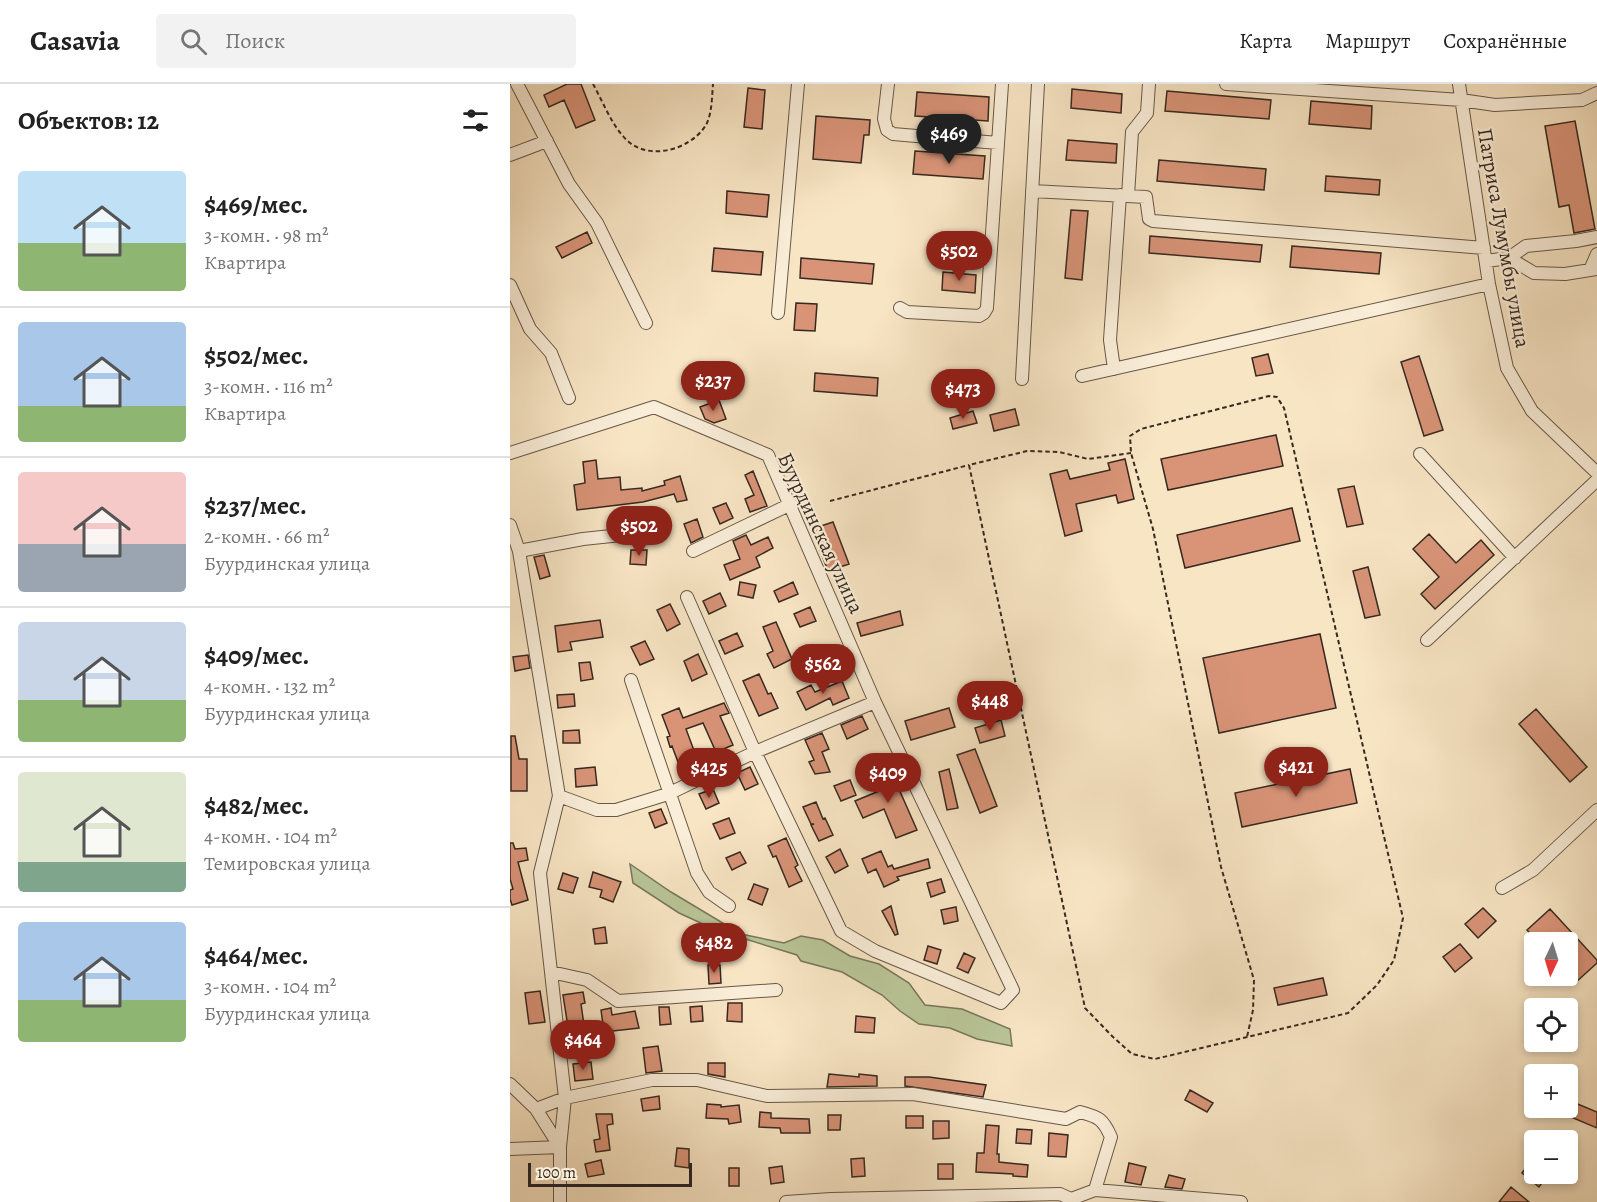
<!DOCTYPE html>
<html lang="ru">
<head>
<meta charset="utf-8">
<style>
	body { margin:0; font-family:Alegreya,serif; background:#f2f2f2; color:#222; height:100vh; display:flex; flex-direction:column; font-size:22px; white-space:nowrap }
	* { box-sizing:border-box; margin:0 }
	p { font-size:20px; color:#767676 }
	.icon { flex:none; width:33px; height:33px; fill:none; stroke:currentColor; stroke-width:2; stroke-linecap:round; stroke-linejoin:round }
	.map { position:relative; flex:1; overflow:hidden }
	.sheet { display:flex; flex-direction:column; background:#fff; width:510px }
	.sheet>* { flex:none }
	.needle { width:39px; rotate:184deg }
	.buttons { position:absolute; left:1014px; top:848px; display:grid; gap:12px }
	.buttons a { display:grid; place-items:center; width:54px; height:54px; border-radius:6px; background:#fff; box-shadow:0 3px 9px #0003; font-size:30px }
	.scale { position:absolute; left:18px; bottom:15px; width:164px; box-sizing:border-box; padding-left:6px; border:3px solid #372920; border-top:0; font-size:16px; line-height:21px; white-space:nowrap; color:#372920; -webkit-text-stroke:4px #faeed9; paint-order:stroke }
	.price { position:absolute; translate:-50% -51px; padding:0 14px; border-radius:21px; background:#8f2418; color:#fff; font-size:20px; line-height:39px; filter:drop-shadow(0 2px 3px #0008) }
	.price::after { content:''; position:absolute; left:50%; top:36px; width:18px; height:14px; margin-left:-9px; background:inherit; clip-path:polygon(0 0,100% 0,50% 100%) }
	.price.on { background:#222; color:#fff }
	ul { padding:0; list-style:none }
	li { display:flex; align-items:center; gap:18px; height:150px; padding:0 18px }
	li+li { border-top:2px solid #e0e0e0 }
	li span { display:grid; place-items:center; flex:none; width:168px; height:120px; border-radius:6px; color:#555 }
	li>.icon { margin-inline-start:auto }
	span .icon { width:72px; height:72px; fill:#fffc; stroke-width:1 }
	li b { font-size:26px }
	h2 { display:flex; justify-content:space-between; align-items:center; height:72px; padding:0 18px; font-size:26px }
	header { display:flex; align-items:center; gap:36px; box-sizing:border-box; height:84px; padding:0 30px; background:#fff; border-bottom:2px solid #e0e0e0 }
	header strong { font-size:28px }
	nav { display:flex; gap:33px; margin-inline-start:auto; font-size:21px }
	.search { width:420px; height:54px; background:#f2f2f2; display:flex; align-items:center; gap:15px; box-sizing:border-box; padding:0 21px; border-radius:6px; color:#767676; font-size:22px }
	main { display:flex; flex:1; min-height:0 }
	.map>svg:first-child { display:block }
	.green { fill:#b9c597; stroke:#78775c; stroke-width:1.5 }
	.building { fill:#d99478; stroke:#372920; stroke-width:1.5 }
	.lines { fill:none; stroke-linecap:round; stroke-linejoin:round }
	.minor-casing { stroke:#675849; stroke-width:14 }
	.path { stroke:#372920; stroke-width:2; stroke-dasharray:4.5 3; stroke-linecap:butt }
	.minor { stroke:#faeed9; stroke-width:12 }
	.labels { text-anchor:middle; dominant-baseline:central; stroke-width:4.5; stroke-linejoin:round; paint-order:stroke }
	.street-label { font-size:21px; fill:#372920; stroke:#faeed9 }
</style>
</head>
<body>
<header>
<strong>Casavia</strong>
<div class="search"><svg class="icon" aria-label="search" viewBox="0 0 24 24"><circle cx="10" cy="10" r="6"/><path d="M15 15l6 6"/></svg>Поиск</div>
<nav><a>Карта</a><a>Маршрут</a><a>Сохранённые</a></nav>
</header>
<main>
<section class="sheet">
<h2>Объектов: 12<svg class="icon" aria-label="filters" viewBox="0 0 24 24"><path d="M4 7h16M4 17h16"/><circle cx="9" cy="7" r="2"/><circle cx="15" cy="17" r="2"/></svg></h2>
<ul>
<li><span style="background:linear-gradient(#bfe0f5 60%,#8fb573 0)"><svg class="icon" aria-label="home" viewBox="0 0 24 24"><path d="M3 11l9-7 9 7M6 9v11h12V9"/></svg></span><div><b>$469/мес.</b><p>3-комн. · 98 m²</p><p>Квартира</p></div></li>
<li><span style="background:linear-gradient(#a9c7e8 70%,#8fb573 0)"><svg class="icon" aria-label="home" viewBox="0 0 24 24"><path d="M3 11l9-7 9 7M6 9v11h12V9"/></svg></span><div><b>$502/мес.</b><p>3-комн. · 116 m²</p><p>Квартира</p></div></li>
<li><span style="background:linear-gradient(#f6c9c9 60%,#9aa5b1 0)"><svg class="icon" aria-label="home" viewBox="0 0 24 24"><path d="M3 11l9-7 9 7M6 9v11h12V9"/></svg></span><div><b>$237/мес.</b><p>2-комн. · 66 m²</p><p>Буурдинская улица</p></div></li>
<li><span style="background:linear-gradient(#c9d6e8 65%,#8fb573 0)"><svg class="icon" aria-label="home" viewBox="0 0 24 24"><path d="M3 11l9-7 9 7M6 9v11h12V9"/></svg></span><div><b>$409/мес.</b><p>4-комн. · 132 m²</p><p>Буурдинская улица</p></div></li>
<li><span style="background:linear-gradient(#dfe7d0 75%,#7fa58c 0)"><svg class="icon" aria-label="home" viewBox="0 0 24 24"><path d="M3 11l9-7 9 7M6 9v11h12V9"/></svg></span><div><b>$482/мес.</b><p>4-комн. · 104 m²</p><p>Темировская улица</p></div></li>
<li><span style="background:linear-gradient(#a9c7e8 65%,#8fb573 0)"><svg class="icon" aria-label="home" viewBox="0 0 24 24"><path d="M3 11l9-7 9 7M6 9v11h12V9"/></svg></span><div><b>$464/мес.</b><p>3-комн. · 104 m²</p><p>Буурдинская улица</p></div></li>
</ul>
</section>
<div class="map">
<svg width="1087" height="1118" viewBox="0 0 1087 1118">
	<rect width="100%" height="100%" fill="#f8e5c4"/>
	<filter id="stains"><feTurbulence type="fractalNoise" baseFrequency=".00333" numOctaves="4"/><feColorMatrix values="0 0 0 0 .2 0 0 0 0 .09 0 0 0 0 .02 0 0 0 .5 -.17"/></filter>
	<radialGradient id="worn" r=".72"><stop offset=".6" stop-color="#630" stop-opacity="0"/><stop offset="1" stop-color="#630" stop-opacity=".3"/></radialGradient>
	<path class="green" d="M120,780L161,808L231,850L274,859L291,852L313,856L340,872L369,880L399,899L415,921L452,925L500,945L502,962L467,955L440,944L409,940L390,927L372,911L332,888L291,877L287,871L206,846L169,829L123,799Z"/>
	<path class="building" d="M57,0H71L85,36L66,44L54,16L39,23L34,11Z
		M238,4L255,6L252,45L234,43Z
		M562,5L612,10L611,29L561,24Z
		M657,7L761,16L759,35L655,27Z
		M407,8L479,13L478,37L405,32Z
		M801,17L862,22L861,45L799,40Z
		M306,32L360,36L359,51H354L351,79L303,75Z
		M1065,37L1085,145L1064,149L1059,121L1049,123L1035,42Z
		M558,56L607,60L606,79L556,76Z
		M405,67L475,72L473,95L403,90Z
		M649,76L756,85L754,106L647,97Z
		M816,92L870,96L869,111L815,107Z
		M217,107L259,111L257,133L216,129Z
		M561,126L578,127L572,196L555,194Z
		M77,148L82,159L52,174L46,163Z
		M640,152L752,161L750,178L639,169Z
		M782,162L871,169L869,190L780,183Z
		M204,164L253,168L251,191L202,187Z
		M291,174L364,180L362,200L290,194Z
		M433,188L466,191L465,209L432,206Z
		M286,219L307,220L305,247L284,246Z
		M758,270L763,289L746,292L742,274Z
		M909,272L933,346L914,352L891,278Z
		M305,289L368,294L367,312L304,307Z
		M209,316L216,335L204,339L195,335L190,323Z
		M505,325L509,341L484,347L480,331Z
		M463,327L467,339L443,345L440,334Z
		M766,351L773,382L658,406L651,375Z
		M615,375L624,415L608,419L606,411L566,420L572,447L555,452L540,390L557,386L560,395L600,386L598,379Z
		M86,376L88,395L110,393L111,406L132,404V407L155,401L154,397L170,392L177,416L167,418L164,410L133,418L67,426L64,401L75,399L73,378Z
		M243,387L257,422L240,428L235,415L244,411L235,391Z
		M844,402L853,440L837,443L828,405Z
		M216,419L223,434L210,440L203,424Z
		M782,424L790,457L675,484L667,451Z
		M187,435L193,453L181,459L174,440Z
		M323,438L339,480L318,487L302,445Z
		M919,450L946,479L971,456L984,471L925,525L911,510L929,493L903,465Z
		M236,451L241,461L258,453L263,464L246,473L250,483L220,496L214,481L230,475L223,457Z
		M121,466H137L136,481L120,480Z
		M34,471L40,492L30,495L24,473Z
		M858,483L870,531L855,534L843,487Z
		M230,498L246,501L243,514L228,511Z
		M283,498L288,510L269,518L264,507Z
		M210,509L216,522L199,530L193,517Z
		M160,520L170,540L157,547L147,526Z
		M300,523L306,537L290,543L284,530Z
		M390,527L393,541L351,552L347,539Z
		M90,536L93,553L60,558L62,566L48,568L45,542Z
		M266,538L282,575L264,584L257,570L263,567L253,543Z
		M227,549L233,562L215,570L209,557Z
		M810,550L826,624L709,649L693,574Z
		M135,557L144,575L130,581L121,563Z
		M319,562L325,574L309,582L303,570Z
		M188,570L197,590L182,597L174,577Z
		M18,571L20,584L5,587L3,573Z
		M80,578L83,595L71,597L69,579Z
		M249,590L258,610L261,609L268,624L249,632L233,597Z
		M332,597L339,614L323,621L320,614L296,626L287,608L301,601L305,608Z
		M64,610L65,622L48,624L47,611Z
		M214,619L219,629L210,632L223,661L206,668L193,639L176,645L189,680L171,686L162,662L160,663L157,653L160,652L152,631L169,624L173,634Z
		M439,624L445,643L401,656L395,637Z
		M1026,625L1077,683L1060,698L1009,640Z
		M352,632L358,645L337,655L331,641Z
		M491,636L495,652L470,659L465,644Z
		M69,646L70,659H53V647Z
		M312,649L319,665L312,668L320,688L305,690L299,678L304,676L295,656Z
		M1,652H5L9,675H17V707H1Z
		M465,665L487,722L470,729L447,671Z
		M373,681L384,704L388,703L407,746L386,754L374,725L353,734L345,717L369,707L360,687Z
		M85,683L87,701L66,703L65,685Z
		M240,683L248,700L235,706L227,689Z
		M439,685L448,724L437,726L429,688Z
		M840,685L847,719L732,743L725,709Z
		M340,696L346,711L331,717L324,702Z
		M203,705L209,719L196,725L189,710Z
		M306,718L313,735L315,734L323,751L309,757L301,741L304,740H301L293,723Z
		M151,725L157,739L145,744L139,729Z
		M219,734L225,749L210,755L203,740Z
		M276,754L288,781L285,783L292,797L279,803L266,772L263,773L258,762Z
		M0,759H3L5,765L16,764L18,776L8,778L18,816L2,821L0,815V806L3,805L0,795Z
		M330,765L338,782L325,789L316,773Z
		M371,767L378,783L382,781L384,785L418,775L420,784L387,793L389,796L374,803L366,785L358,789L352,775Z
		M230,768L236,779L222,786L216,774Z
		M83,788L111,798L103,818L90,813L92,806L79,803Z
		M53,789L68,794L63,809L48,805Z
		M431,795L435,808L421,813L417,799Z
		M244,800L258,805L252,821L238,815Z
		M381,822L388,850L385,851L372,827Z
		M446,823L448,837L434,840L431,826Z
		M973,824L986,837L968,854L955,840Z
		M1040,825L1087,876V879L1065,899L1058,891V858H1028L1017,846Z
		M95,843L97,859L85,860L83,845Z
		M950,860L962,874L945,888L933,873Z
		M418,862L431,866L427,880L414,876Z
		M454,869L465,874L458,889L447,884Z
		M198,881H210L211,899L199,900Z
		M813,894L817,911L768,921L764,904Z
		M30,907L35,938L19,940L15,909Z
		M73,908L75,919L71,920L74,941L58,943L53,911Z
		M218,919H232V938L217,937Z
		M192,922L193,937L181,938L180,923Z
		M149,923H159L161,940L150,941Z
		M101,924L102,931L125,927L129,944L94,948L91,926Z
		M346,932L365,934L364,949L345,948Z
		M148,962L152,987L136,989L133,964Z
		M81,978L83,995L65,997L63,980Z
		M198,979H215V993L198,990Z
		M319,990L349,993V990L367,992V1002L317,1003Z
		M395,993H419L476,1001L473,1013L395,1002Z
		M680,1006L703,1019L697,1028L675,1016Z
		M149,1012L150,1025L133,1027L131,1015Z
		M1058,1016L1087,1028V1044L1054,1030Z
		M197,1020L211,1021V1023L229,1021L231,1038L219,1040L218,1035L196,1034Z
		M250,1028L261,1029V1034L299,1035L300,1049H271L270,1044L249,1043Z
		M86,1030H102L103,1040L97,1041L100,1066L86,1068L84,1056L90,1055Z
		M318,1031H331L330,1046H318Z
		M396,1032H413V1044H396Z
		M423,1037H439V1054L423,1055Z
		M476,1041L489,1042L487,1070H489V1078L518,1081L517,1093L503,1092V1090L466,1088L467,1069H474Z
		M507,1045L522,1046L521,1060L506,1059Z
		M539,1049L558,1051L556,1073L538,1072Z
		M167,1064L179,1065V1084L165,1082Z
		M1024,1073V1089H1039L1029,1103L1012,1089Z
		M354,1074L355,1092L342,1093L341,1075Z
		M91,1076L94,1090L78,1093L75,1080Z
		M619,1079L636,1083L631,1101L615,1098Z
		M428,1080H443V1095H428Z
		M272,1082L274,1098L261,1100L259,1084Z
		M219,1084H229V1102H219Z
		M659,1091L675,1095L672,1105L655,1103Z
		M1001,1103L1019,1118H989Z"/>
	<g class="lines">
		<defs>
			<path id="minor" d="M7,0L59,100L87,139L136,239
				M378,0L374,35L377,46L383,50L488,59
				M716,0L951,16L985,21L1072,16L1087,9
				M949,0L979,200L997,284L1022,327L1087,389
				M0,71L37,57
				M522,107L636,113L639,135L643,137L974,164
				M618,112L622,48L637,29L639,0
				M999,174L1016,162L1066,157L1087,153
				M976,177L999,174L1024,189L1055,190L1087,185
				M1080,186L1087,170
				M0,201L20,245L41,269L59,314
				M390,224L397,228L469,232L474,229L477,224L492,0
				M268,229L288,0
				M604,285L600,256L610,111
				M572,292L979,200
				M512,295L528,0
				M0,369L144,323L258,371L365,618L503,906L491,919L365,867L331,847L245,668L177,513
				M910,370L1005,474
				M0,441L9,467L49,712L30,789L55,1014L50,1063V1118
				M9,467L73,455L111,451
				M183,467L281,420
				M917,556L1087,396
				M121,596L187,789L199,808L219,822
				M49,712L87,726H106L158,710L245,668L365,618
				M992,804L1023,786L1087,726
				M41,888L77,896L108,917L266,906
				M0,1000L26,1025L50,1063
				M26,1025L55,1014L142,996H187L257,1012L403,1010L556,1035L570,1028C589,1033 593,1035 601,1053L585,1106
				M0,1065L50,1063
				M276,1118L321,1115L550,1110L561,1115L585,1106L731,1118"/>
		</defs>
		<use href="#minor" class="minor-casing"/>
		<path class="path" d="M83,0C92,16 101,39 113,52C134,79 180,67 196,41C202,30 202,12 203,0
			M621,369L578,375L549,368L517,367L459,381L575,924L602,952L622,970L645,975L838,929L867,901L884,876L893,834L774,324L767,313L759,312L631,345L620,352L621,369L643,445L711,783L744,896L743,926L737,953
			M320,417L459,381"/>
		<use href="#minor" class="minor"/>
	</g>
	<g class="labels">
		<g class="street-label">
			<text transform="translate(994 154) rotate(80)">Патриса Лумумбы улица</text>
			<text transform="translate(311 449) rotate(65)">Буурдинская улица</text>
		</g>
	</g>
	<rect width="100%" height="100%" filter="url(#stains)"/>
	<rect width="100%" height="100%" fill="url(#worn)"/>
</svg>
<div class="buttons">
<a><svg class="needle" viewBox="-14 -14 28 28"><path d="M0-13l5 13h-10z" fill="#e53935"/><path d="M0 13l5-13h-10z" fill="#767676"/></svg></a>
<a><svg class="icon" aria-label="locate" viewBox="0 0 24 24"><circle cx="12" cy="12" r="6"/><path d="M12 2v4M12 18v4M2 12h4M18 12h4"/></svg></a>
<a>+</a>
<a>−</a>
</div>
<div class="scale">100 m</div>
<b class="price on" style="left:439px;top:81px">$469</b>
<b class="price" style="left:449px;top:198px">$502</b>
<b class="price" style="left:203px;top:328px">$237</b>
<b class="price" style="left:453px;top:336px">$473</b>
<b class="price" style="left:129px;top:473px">$502</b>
<b class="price" style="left:313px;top:611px">$562</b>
<b class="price" style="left:480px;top:648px">$448</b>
<b class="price" style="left:786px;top:714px">$421</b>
<b class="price" style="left:199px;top:715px">$425</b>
<b class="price" style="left:378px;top:720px">$409</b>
<b class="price" style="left:204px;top:890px">$482</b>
<b class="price" style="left:73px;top:987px">$464</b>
</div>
</main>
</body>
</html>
